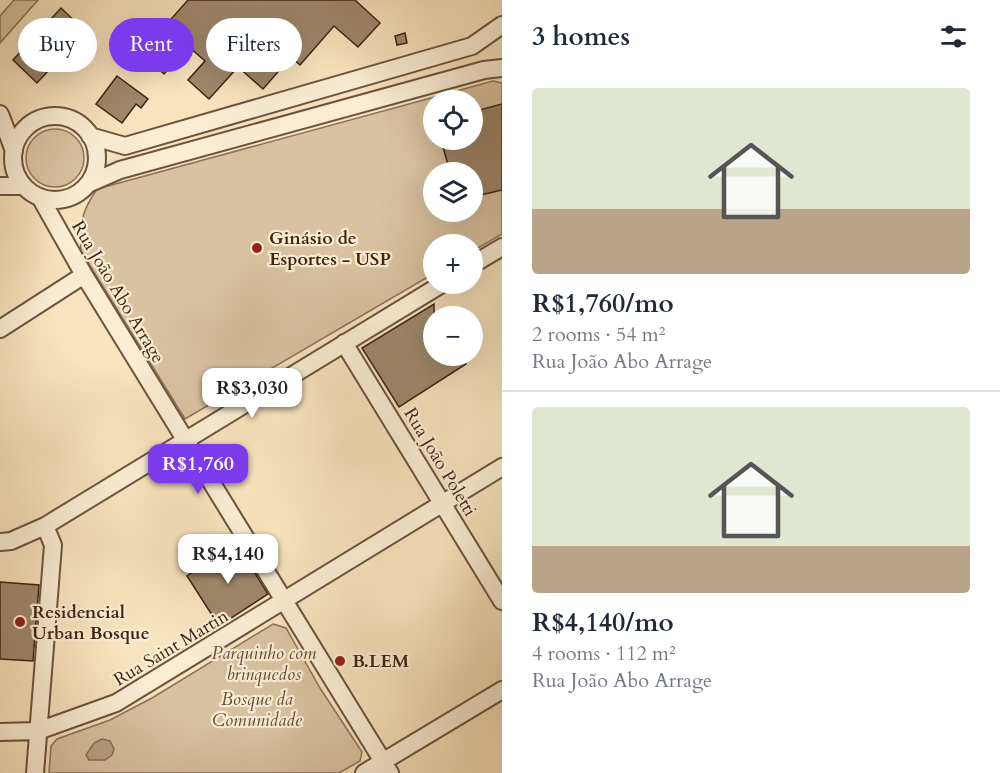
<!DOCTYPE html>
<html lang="en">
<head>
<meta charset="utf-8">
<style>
	body { margin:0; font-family:Cardo,serif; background:#f2f2f3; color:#1f2937; height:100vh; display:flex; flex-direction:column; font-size:22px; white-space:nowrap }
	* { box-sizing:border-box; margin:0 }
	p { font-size:20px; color:#747a83 }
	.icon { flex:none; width:33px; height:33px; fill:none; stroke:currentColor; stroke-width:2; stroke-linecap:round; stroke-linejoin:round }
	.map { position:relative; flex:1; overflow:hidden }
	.drawer { display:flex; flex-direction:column; background:#fff; width:498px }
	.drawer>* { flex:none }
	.hud { position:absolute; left:18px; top:18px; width:393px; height:54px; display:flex; gap:12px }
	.tools { position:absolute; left:423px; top:90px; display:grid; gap:12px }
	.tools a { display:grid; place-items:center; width:60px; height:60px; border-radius:50%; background:#fff; box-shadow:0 6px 24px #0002; font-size:30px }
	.price { position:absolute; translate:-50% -51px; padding:0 14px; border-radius:12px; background:#fff; color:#222; font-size:20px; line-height:39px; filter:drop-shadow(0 2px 3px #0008) }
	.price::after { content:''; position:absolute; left:50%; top:36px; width:18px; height:14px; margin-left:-9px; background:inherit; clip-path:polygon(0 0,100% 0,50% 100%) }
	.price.current { background:#7c3aed; color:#fff }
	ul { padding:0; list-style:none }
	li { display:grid; align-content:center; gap:12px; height:318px; padding:0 30px }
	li+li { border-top:2px solid #e0e1e3 }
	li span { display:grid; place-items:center; height:186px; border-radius:6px; color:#555 }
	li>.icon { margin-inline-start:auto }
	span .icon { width:108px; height:108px; fill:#fffc; stroke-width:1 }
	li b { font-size:26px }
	h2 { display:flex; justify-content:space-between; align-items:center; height:72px; padding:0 30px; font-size:26px }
	.chip { padding:0 21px; border-radius:27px; background:#fff; box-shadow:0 6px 24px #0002; font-size:21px; line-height:54px }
	.chip.current { background:#7c3aed; color:#fff }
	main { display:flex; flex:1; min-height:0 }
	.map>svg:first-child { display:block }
	.green { fill:#d8c2a0; stroke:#8b7259; stroke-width:1.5; fill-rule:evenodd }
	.water { fill:#b8a283; stroke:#876f56; stroke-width:1.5 }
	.building { fill:#9e876b; stroke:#3e2312; stroke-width:1.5 }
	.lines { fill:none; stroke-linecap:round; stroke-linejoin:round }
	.minor-casing { stroke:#6c533d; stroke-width:20 }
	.minor { stroke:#faedd4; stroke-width:16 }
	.poi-dot { fill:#8f2418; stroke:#faedd4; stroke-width:2 }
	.labels { text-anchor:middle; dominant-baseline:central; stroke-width:4.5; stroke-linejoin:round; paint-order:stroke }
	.poi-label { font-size:18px; font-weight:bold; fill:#3e2312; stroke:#faedd4; text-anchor:start }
	.street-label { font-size:18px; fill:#3e2312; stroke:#faedd4 }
	.park-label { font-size:18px; font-style:italic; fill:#644b36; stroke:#faedd4 }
</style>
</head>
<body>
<main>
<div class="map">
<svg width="502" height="773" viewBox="0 0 502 773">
	<rect width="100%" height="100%" fill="#f7e3bd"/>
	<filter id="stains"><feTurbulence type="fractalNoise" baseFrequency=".00333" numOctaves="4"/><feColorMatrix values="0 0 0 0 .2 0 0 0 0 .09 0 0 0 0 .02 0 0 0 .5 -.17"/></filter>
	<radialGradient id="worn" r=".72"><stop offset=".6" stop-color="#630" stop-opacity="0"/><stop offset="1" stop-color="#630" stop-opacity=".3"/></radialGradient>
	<path class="green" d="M14,0H38L0,43V16Z
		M493,81L502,83V234L473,251L472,244H434L433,274L185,419L81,251C79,223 82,211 97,189ZM434,100H472V140H434ZM434,172H472V212H434Z
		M26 158a29 29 0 1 1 58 0a29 29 0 1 1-58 0Z
		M273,624L286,628L320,688L362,752L360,761L339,773H49L51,746L57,739L110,720L152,698Z"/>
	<path class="water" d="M102,739L110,741L114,749L112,755L105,760H89L86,755L94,743Z"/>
	<path class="building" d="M188,0H355L380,23L358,47L334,26L300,65L291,57L263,89L238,67L209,99L188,80L205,61L189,47L164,74L141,53Z
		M61,8L85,31L37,83L13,60Z
		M405,33L407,43L397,45L395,36Z
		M117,76L148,99L141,108L136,104L122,123L96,104Z
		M502,104V190L472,197V172H450L441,140H472V112Z
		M434,304V356H461L466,364L399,407L362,348Z
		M236,543L268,594L219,626L187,576Z
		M0,582L39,585L33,661L0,659Z"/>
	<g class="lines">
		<defs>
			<path id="minor" d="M0,114L14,151
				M13 158a42 42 0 1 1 84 0a42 42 0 1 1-84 0Z
				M90,136L125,146L472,46L502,25
				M88,184L120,170L484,70L502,68
				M0,186H23
				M40,197L84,275L390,773
				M472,265L502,247
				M0,329L84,275
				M344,343L502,601
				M0,542L11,541L45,526L442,284
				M0,732L38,731L116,703L502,467
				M35,773L53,545L45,526
				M364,773L502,690"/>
		</defs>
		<use href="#minor" class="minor-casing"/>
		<use href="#minor" class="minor"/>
	</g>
	<g class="poi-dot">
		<circle cx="257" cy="248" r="6"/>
		<circle cx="20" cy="622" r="6"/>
		<circle cx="340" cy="661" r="6"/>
	</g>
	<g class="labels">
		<g class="poi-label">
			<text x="269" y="238">Ginásio de<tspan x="269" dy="21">Esportes - USP</tspan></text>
			<text x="32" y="612">Residencial<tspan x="32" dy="21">Urban Bosque</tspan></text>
			<text x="352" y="661">B.LEM</text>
		</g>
		<g class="street-label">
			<text transform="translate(118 292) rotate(59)">Rua João Abo Arrage</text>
			<text transform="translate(440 462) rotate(59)">Rua João Poletti</text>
			<text transform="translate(171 648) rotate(-31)">Rua Saint Martin</text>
		</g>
		<g class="park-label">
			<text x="264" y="653">Parquinho com<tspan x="264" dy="21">brinquedos</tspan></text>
			<text x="257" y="699">Bosque da<tspan x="257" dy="21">Comunidade</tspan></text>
		</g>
	</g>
	<rect width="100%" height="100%" filter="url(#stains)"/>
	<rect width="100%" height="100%" fill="url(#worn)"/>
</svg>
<div class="tools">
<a><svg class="icon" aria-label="locate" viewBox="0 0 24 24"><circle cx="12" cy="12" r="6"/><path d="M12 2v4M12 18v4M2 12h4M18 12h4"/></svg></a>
<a><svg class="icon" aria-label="layers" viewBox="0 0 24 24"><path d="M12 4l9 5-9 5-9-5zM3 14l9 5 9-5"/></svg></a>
<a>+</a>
<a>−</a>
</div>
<b class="price" style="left:252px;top:419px">R$3,030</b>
<b class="price current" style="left:198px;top:495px">R$1,760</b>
<b class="price" style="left:228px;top:585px">R$4,140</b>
<div class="hud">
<a class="chip">Buy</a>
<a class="chip current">Rent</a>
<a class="chip">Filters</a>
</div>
</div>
<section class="drawer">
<h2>3 homes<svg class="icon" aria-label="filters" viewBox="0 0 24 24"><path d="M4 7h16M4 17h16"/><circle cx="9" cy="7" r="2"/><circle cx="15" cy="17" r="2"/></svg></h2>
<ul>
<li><span style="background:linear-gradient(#dfe7d0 65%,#b9a48a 0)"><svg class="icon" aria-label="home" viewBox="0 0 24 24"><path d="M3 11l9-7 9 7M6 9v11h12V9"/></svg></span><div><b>R$1,760/mo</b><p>2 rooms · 54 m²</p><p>Rua João Abo Arrage</p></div></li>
<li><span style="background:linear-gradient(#dfe7d0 75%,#b9a48a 0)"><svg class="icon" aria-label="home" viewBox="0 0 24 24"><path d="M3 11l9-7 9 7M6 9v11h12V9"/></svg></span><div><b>R$4,140/mo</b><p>4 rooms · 112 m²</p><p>Rua João Abo Arrage</p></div></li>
</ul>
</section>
</main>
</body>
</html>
